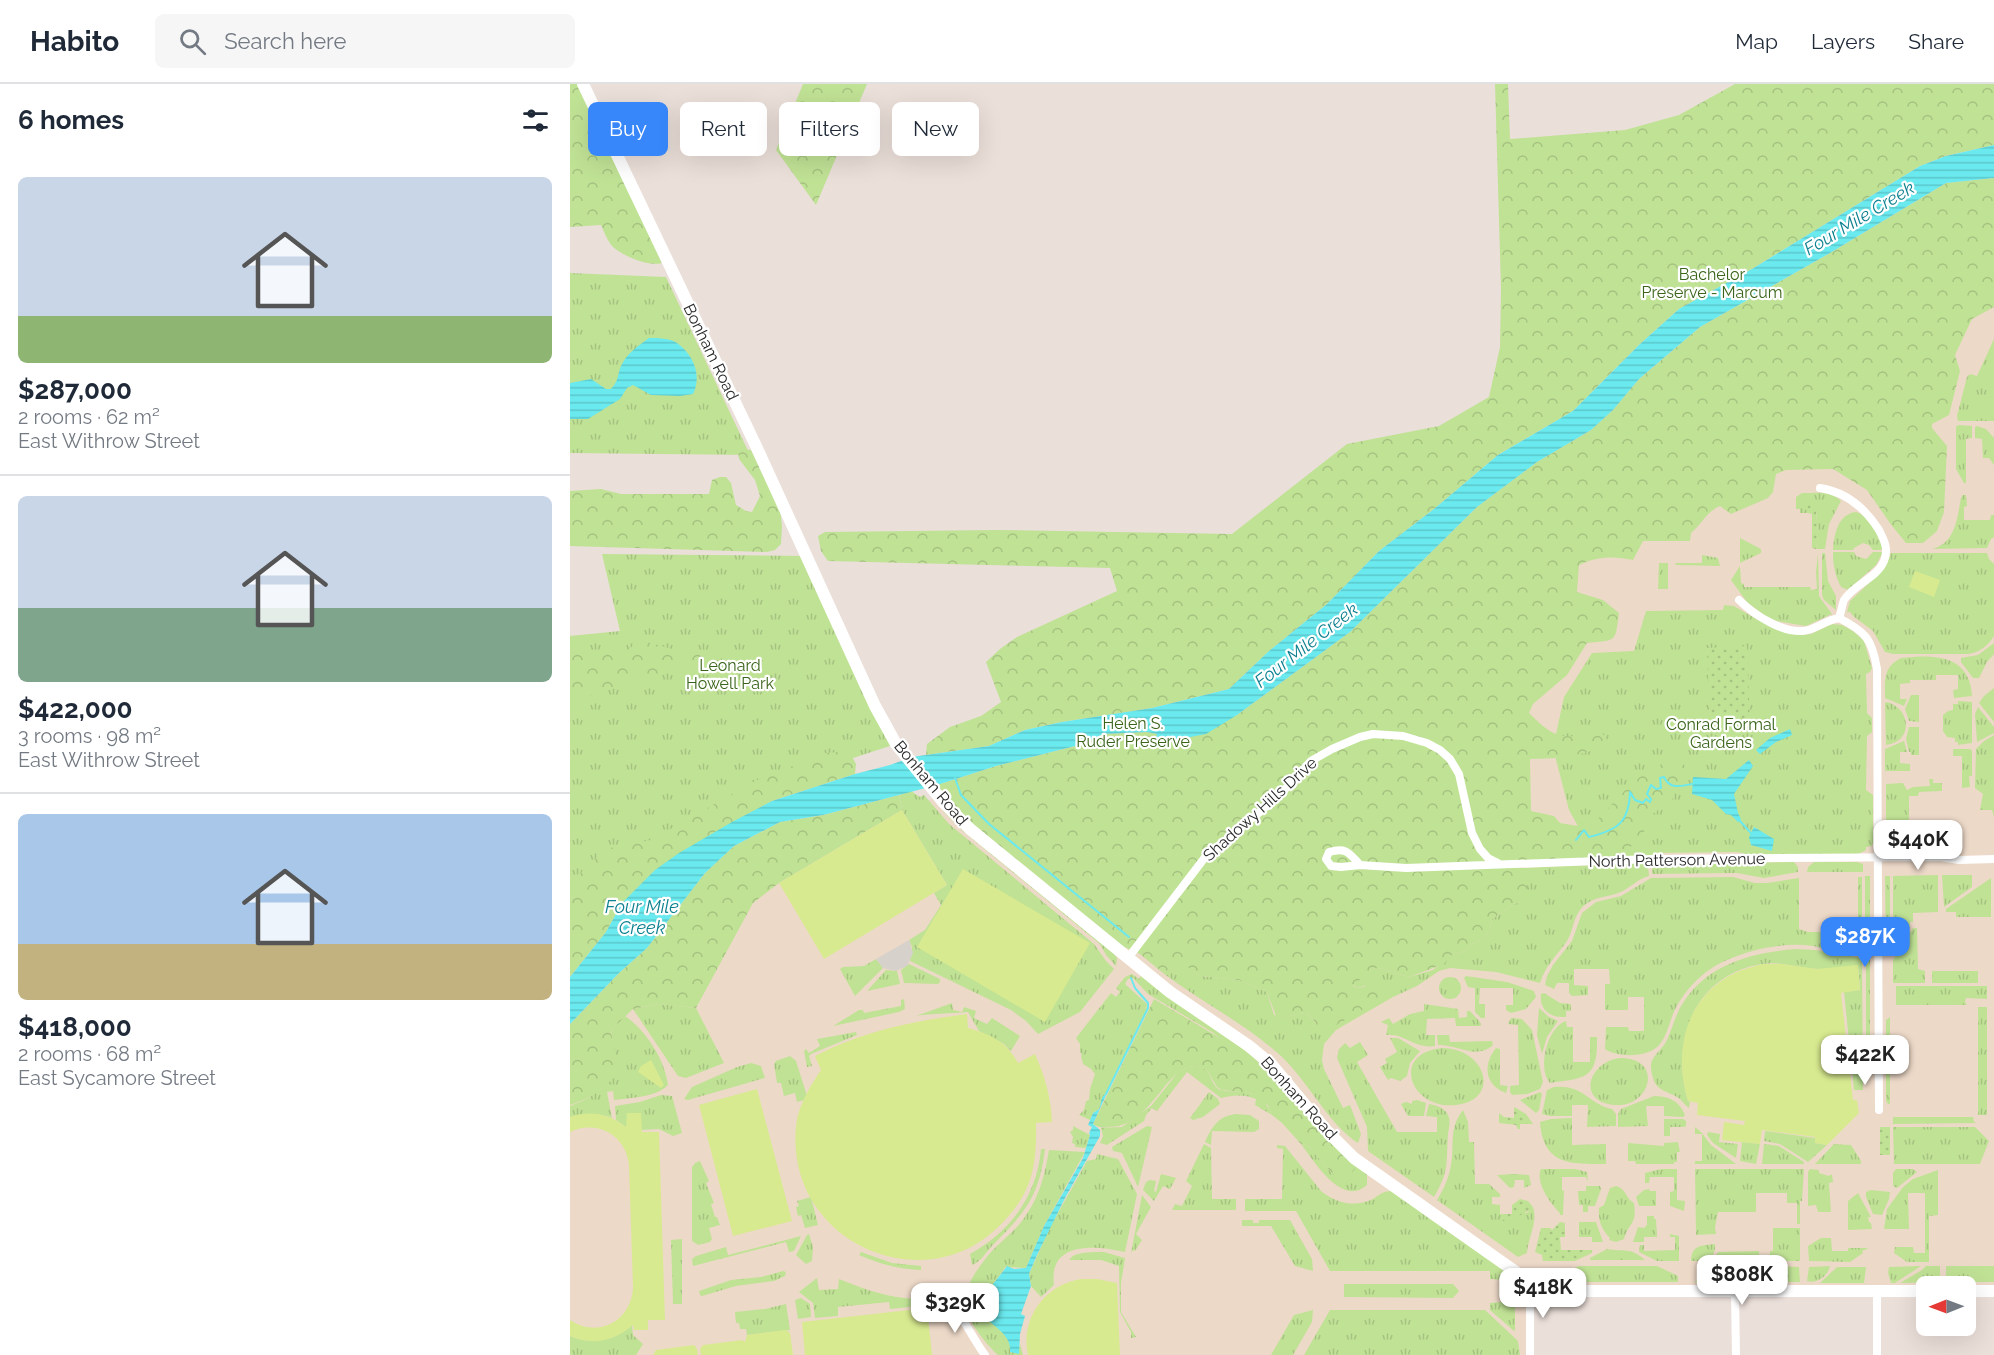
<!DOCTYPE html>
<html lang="en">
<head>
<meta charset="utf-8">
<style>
	body { margin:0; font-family:Raleway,sans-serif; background:#f6f6f7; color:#1f2937; height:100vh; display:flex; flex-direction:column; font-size:22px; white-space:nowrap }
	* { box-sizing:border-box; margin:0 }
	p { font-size:20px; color:#747a83 }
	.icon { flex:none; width:33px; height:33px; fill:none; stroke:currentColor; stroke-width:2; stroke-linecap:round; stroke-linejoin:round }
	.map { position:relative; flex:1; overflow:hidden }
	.side { display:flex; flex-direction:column; background:#fff; width:570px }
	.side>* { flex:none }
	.guide { position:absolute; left:18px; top:18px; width:570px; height:54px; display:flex; gap:12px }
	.needle { width:39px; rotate:269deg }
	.tools { position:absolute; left:1346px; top:1192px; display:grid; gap:12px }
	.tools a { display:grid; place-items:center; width:60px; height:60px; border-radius:9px; background:#fff; box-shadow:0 6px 24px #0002; font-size:30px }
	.price { position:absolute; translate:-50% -51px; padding:0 14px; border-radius:12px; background:#fff; color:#222; font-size:20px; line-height:39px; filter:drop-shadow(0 2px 3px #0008) }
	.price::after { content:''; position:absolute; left:50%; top:36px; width:18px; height:14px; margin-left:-9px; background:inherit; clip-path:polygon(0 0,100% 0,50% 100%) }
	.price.current { background:#3787fa; color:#fff }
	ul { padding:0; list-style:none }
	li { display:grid; align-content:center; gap:12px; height:318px; padding:0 18px }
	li+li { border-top:2px solid #e0e1e3 }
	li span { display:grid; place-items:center; height:186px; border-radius:9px; color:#555 }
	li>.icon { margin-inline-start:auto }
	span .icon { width:108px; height:108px; fill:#fffc; stroke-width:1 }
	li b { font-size:26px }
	h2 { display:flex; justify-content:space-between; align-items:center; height:72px; padding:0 18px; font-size:26px }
	.tag { padding:0 21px; border-radius:9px; background:#fff; box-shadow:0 6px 24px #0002; font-size:21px; line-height:54px }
	.tag.current { background:#3787fa; color:#fff }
	header { display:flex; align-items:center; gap:36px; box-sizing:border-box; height:84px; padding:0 30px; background:#fff; border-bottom:2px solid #e0e1e3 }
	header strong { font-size:28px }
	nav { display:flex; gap:33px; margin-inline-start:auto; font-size:21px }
	.search { width:420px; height:54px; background:#f6f6f7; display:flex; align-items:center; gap:15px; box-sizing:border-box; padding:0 21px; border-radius:9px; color:#747a83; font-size:22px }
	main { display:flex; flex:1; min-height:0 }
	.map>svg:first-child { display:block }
	.education { fill:#edd9c8 }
	.grass { fill:url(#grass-tufts) }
	.forest { fill:url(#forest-crowns) }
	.garden { fill:url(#garden-dots) }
	.pitch { fill:#d8ea90 }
	.plaza { fill:#d7d1cc }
	.water { fill:url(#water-rules) }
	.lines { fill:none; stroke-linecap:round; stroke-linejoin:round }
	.stream { stroke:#6ae9ee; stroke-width:2 }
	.street { stroke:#fff; stroke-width:8 }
	.secondary { stroke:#fff; stroke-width:12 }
	.labels { text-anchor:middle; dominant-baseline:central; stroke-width:4.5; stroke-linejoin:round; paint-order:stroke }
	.park-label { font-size:16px; fill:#396419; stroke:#fff }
	.street-label { font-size:16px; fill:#282828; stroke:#fff }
	.water-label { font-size:18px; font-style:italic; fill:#0d8190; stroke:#fff }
</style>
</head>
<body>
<header>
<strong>Habito</strong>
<div class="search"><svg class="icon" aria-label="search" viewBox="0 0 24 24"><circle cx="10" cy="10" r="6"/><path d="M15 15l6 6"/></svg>Search here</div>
<nav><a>Map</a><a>Layers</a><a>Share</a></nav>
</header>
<main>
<section class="side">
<h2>6 homes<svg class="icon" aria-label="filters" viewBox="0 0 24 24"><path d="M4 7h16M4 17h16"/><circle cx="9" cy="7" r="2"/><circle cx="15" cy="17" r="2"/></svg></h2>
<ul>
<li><span style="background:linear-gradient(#c9d6e8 75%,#8fb573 0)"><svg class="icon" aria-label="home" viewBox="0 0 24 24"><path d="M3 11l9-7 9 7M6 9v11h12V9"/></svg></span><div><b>$287,000</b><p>2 rooms · 62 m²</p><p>East Withrow Street</p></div></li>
<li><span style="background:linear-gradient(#c9d6e8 60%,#7fa58c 0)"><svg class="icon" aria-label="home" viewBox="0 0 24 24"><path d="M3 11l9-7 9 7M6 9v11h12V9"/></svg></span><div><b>$422,000</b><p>3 rooms · 98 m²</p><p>East Withrow Street</p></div></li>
<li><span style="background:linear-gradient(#a9c7e8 70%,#c2b280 0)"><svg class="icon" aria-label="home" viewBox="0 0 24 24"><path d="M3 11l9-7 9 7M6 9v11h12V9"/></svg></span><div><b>$418,000</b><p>2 rooms · 68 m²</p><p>East Sycamore Street</p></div></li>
</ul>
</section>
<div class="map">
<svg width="1424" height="1271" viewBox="0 0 1424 1271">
	<defs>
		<pattern id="grass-tufts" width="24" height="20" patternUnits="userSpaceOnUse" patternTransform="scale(1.5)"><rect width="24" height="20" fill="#c0e295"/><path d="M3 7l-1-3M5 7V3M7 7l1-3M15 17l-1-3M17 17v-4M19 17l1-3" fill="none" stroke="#a5c280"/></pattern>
		<pattern id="forest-crowns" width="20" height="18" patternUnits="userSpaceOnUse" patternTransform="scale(1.5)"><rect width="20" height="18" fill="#c0e295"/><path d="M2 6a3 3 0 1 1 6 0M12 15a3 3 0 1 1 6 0" fill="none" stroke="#a5c280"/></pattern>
		<pattern id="garden-dots" width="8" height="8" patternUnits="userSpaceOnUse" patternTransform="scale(1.5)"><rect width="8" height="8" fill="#c0e295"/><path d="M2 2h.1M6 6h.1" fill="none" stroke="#a5c280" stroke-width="1.8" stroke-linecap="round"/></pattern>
		<pattern id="water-rules" width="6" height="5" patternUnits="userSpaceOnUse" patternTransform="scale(1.5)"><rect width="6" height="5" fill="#6ae9ee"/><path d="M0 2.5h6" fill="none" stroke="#5cc8cc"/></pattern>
	</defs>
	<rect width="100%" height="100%" fill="#ebdfd9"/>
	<path class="education" d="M1424,73V1207L1395,1203L974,1205L957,1208L960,1271H0V995L166,779L368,713L485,651Z"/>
	<path class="grass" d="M0,189L96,193L180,371L0,369Z
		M1424,255V337H1388L1387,332L1397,293L1400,290L1407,292Z
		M1388,341L1402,342V354L1396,355V399H1394L1386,385V343Z
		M1407,342L1416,345L1424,354V381L1419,374H1413L1412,355L1405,354V343Z
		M1232,409C1245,409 1262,406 1271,417L1259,440L1255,465H1246L1248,451L1246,426H1241L1238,419V429H1230V425H1226V413Z
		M1393,411H1396L1397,422L1394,423V436H1420L1421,431H1424V453L1421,455L1417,464L1362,465C1386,459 1387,434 1391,414Z
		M1286,428C1299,431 1310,453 1313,466H1303L1299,461L1293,459L1284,464L1283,466H1263C1264,450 1268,430 1286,428Z
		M1170,454L1191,465V469L1170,479Z
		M1263,468H1284L1286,472L1296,475L1303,468H1313L1306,481L1278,506L1271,503C1265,491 1263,482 1263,468Z
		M1248,469L1249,512L1262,530L1236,542L1206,537L1195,532L1177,518L1161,496L1170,482L1171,499L1174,500V503H1240L1241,506L1247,505L1246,488Z
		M1252,469H1255L1258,497L1266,512V526L1254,516L1252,511Z
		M1321,469H1417L1419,475L1424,480V552C1418,562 1410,568 1399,570H1323L1315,568L1303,547L1283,532L1280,528H1277L1280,517L1314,485Z
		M32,470L235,472L326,660L182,707L0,814V552L50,547Z
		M1132,471L1148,474L1150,482L1105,481L1106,479H1132Z
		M1089,479H1098V505H1088Z
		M1154,521L1164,522L1188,536L1233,551L1241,550L1262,540L1272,541L1283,547L1294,557L1302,584L1300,588L1296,590L1297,629L1302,634V648L1297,652L1296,706L1303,711V759L1302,762L1296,763V766L1286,771H1181L1167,768L1085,769L1082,772L1025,773L999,726L983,664L994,613L1022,569L1064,567L1076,527L1153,526Z
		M1424,559V570L1417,578L1409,594H1403L1391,578V574L1408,571Z
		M1331,574C1365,570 1400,571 1402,612L1384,614L1383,606L1388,605V591H1366V596H1340V599L1330,600V615H1337L1334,622L1315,614C1315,596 1313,583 1331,574Z
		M1424,604V638L1409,619L1414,612Z
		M1341,611H1349V638L1339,637L1335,625Z
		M1388,617L1402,618V659L1388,661V658H1385V654L1377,653L1373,647V631L1378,627L1383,626V620H1388Z
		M1317,618C1342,625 1343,658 1316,661L1315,619Z
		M1408,623L1424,643V649L1407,658L1405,630Z
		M1339,643H1349V671H1341V668H1339L1336,655Z
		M1424,651V733L1422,726H1410L1413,710L1405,704L1406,665L1414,657Z
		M1334,657L1337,668H1330V679L1340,680V687H1315V665Z
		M1383,665H1400L1402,667V692H1399L1400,703L1392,704V672H1383Z
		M1359,695H1363V699H1372V707L1349,708L1348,712H1339V752L1344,753V763L1319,762L1316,757V700L1333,699L1337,706L1343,703L1360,702Z
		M341,707L350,713L354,711L379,740L524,860L536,877L544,885L510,928L468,950L456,937L441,926L340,877L342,863L339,856L355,846L371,821L364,809L377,801L332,726L329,711Z
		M374,726L542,867L547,874L546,882L536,871L530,860L394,748L373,727Z
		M1224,778L1228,783V788L1194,794L1167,789L1082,790V781Z
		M1244,778H1287L1293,780V788H1237L1238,783Z
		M1070,779L1078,780L1079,792C1068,795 1061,803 1051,808C1036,814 1021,812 1010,826C1002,837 1003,850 995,860C985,873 975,883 970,899L926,888L880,884L869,887L847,902L823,913L766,946L754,960L752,976L754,985L773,1024L780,1021L791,1050L788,1059C758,1040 738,997 711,972C676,940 631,918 593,889L612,878L631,892L669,896L697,908L704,931C709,931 715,933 719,932C732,928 740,927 747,942L796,901L788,904L783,901L802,885L809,884L839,893L863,886L880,872L894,867L904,859L913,855L920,846L922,835L944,820L951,818L947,784Z
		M1368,791V828L1343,829V838H1340V844L1323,871V792Z
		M1372,791H1402V803L1374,823Z
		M1295,792H1300V871H1295Z
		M1315,792H1320V871H1316Z
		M1163,793L1185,799H1197L1229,794V845L1238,848H1279V842L1288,841V793H1292V871C1276,870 1259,865 1243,862C1215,858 1182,865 1157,876C1133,886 1113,907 1103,930C1099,940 1097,951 1090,960C1079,974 1048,974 1035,965L1036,943H1058L1059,947H1074V913H1058V926H1035V900H1040L1039,885H1004V901L1018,902V911L1002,912L999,909V899H987L984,905L975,901L977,892L983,881L1002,857L1012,829L1026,818L1051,812L1081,794Z
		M1421,794V833H1386V828H1376V825Z
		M1343,844H1347L1348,885L1355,887V899H1323V876Z
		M1225,865L1245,866L1292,874L1293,1006H1284L1274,908L1290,906L1288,882C1274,882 1260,886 1247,885C1228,884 1211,877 1192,880C1124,891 1100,957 1118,1017L1120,1018L1119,1024C1116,1022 1113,1018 1110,1015C1101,1008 1089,1008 1084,997C1075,972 1088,973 1097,956C1102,945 1105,933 1111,922C1136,880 1180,869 1225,865Z
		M306,875L313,884L285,912L270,885L273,883L294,882Z
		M1296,875H1300V982H1296Z
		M339,880L370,895V898L368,900L334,899L331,886Z
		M316,886L327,887L330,900L297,907Z
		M1362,887H1408V899H1362Z
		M562,890L569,895L571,892C605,920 644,941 677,968C707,993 731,1023 756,1053L703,994L642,948L578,910L563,894L558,895L555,900L577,920L576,927L529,1025L523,1029L520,1036L509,1031L514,1026L516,1017L519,1016L520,1005L525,990L521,985L513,980L511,972L512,969H510V960L506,954L541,909L546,913L550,908L546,904L555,893Z
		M896,892L937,898L964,907L966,913L956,925L941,929L936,926V921H943V904H910L909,920H915V934H911L905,928V904L898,903L894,894Z
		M869 904a11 11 0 1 1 22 0a11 11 0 1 1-22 0Z
		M1326,902H1417V915L1396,914L1395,918L1397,921H1326Z
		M974,909L990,919L1001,920V927H996V933C981,934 969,926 971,910Z
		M334,915L335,925L329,928L263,942L289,926H293L294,929L331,922V916Z
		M382,919L383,926L392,928L394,923L406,927L404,934L417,940L422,934L450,952L441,967L434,960L409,947L398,928C380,930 363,929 346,932Z
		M89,920L126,924L154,979L116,994L108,992L63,925Z
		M854,920L888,925L889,934L897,933V927H900L910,938L911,942H886L885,934L857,935L856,951H865V962C843,965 835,949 816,951L818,941L811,938L819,934L823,940L840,930L854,927Z
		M1408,923H1417V1031H1408Z
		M969,924L979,933L988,937L977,953L972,970L967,951Z
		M55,932C76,946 95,976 98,1001C87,1013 60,1014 44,1016L43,1007L37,1008L42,1034C29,1029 14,1029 0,1033V1022C25,1013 33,1004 46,982L41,946Z
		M1320,933V1020H1318L1316,1017V936Z
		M941,934L952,935L962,946L973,998L970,1005L957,1010L942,1011L940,1008V1002L949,1001L948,941L938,940Z
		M996,937L997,943H1003V978H1020V953H1027C1028,995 1016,994 980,999C967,985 977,943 996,937Z
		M286,948L287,951L241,970L239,972L242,982L237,983L234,967L236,965L239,969L250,962L247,955Z
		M867,951H879L880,958L922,957L923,961C906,976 889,961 868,961Z
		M820,954H828L850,967L840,979L837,992L830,997L821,994L818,996L810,983L817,979L815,975L827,968Z
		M790,958L798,971L787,978L827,1048H867V1033L856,1032L859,1020C866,1021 875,1024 878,1031C881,1038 879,1043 878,1050C876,1078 880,1086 864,1113L798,1067L797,1043L767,974L769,965L775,959L780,964Z
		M873,964C917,965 931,1016 886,1021C839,1026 820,968 873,964Z
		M926,964L930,965V1001L938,1002L936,1009C914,1001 913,980 926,964Z
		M220,972L226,977L238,1015L227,1018L225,1009L214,1012L211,999H207L204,980L206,977Z
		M1050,974C1095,974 1080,1024 1045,1021C1006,1018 1018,978 1050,974Z
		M181,979L191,982L195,994L118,1016L114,1015L122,1003L167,983Z
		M626,982L637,986C640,991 642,998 646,1003C657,1014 690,996 702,1031L685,1021L686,1015C674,1010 663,1011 651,1014L617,988L587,1027L582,1024L576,1031L574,1037L537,1061L530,1059L533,1052L531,1044L552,1043L581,1022L608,988L618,983Z
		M984,1003C1014,1000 1018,1020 1042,1025L1046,1030V1042L1017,1043L1018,1021H1002V1032H980L972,1030L977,1006Z
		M639,1008L648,1015L650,1020L633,1033L623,1036L620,1034Z
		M970,1008L972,1010L969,1026L966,1029L950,1016Z
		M91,1011L102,1012L112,1049L103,1052L89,1045L71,1046V1029L56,1043L46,1036L45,1022L70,1018Z
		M1084,1012C1098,1012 1110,1017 1115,1031L1113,1033L1094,1032V1022H1076L1078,1042L1048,1043V1030L1051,1025Z
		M847,1016L856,1019L854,1032H838L831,1020L836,1018L842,1020V1017Z
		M893,1026L898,1038L899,1058H904L905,1100H919L930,1110V1113H922V1120L930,1121V1130L943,1135L951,1129H957L963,1123C968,1138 958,1154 957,1169L948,1173L867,1116C874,1105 879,1093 881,1081C885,1059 878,1046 893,1026Z
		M666,1030L680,1031L689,1037V1045L684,1048L642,1047L641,1061L635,1058C642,1043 648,1032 666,1030Z
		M1323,1033H1403L1404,1038L1408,1039L1323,1040Z
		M1002,1034V1061L1036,1060V1080C1001,1080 973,1082 970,1038L981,1035Z
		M1094,1035H1113L1116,1037V1042L1114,1043H1100V1052H1094Z
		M503,1042L520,1051L516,1064L505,1063V1060L502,1059L503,1053L500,1048L503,1046Z
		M577,1042L582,1043L568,1103L552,1069L543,1067L542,1063Z
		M1125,1043L1132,1049L1141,1061L1166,1080H1125V1077H1132V1050H1125Z
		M1323,1043H1405L1419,1057L1410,1080H1324Z
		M1195,1047L1245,1054V1059L1257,1061L1238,1078L1210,1060L1194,1057Z
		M1138,1048L1150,1050L1149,1058L1168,1060L1166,1074L1143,1059L1137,1051Z
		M1108,1058L1110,1068H1107V1078H1104V1080H1066L1065,1077H1058V1059L1094,1062V1059Z
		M1172,1058L1190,1060L1186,1080L1170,1077Z
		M634,1060L641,1064L642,1115H666V1126H602L605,1120L612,1122L622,1102L616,1097Z
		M731,1060L738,1062L763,1090L787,1082L797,1090V1101C772,1124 744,1077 731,1060Z
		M1194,1060L1209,1062L1234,1078V1080H1192Z
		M1264,1060L1281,1061L1291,1077V1080H1245Z
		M707,1061L715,1062L751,1107C766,1119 785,1124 803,1115C809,1111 813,1107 821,1107L938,1189L934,1196L920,1195V1187H760L726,1127H675V1115H712L713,1065L707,1064Z
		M471,1065H475C469,1114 455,1128 422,1162C416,1168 411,1178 402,1181L400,1170C440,1148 467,1112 471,1065Z
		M479,1066L515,1068L474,1142L456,1184L435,1183C428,1197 407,1215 412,1232C428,1239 439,1256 448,1270L450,1260L453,1271H428C417,1261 397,1237 395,1221C393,1203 410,1181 421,1168C433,1155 447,1146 456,1131C470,1111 475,1089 479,1066Z
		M527,1070L548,1075L567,1110L555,1168C525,1161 478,1157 484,1201L471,1213L461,1202L459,1190L479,1145L517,1077L526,1075Z
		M130,1077L139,1097L136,1099L144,1119L141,1120L145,1133H147L150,1141L139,1144L142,1155L140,1158L128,1161L122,1157V1083L125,1079Z
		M971,1085H1005L1017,1088L1018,1098L1016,1093H992V1106L994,1107L993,1131H990V1129C980,1119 965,1098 971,1085Z
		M1091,1085H1107V1116L1115,1117L1114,1127L1100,1122V1108L1104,1107V1093H1080L1079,1099H1075V1089Z
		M1125,1085H1234L1232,1117H1230V1140H1227V1119H1217V1109H1186V1128H1148L1145,1143L1146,1150L1126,1151Z
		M1240,1085L1249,1086V1089L1259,1092L1262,1090L1263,1098L1259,1099L1261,1128H1248L1246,1121L1238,1122V1088Z
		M1326,1085H1343L1347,1088L1327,1104L1323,1102V1089Z
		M1368,1086V1131L1359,1132V1178H1337L1324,1169L1325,1163H1343L1344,1169H1355V1109H1338L1339,1145H1314L1317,1125L1333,1103L1343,1095Z
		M591,1090L606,1094L600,1105L593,1102L584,1117L573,1106L576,1098L580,1096L586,1097L584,1107L586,1108Z
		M944,1090L959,1091L961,1101L954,1104V1096H945L944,1103L940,1104L927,1091Z
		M1016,1102H1030L1031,1105L1025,1122H1018V1128H1013V1121H1009L1008,1107H1016Z
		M1046,1102C1056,1104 1056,1115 1064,1119C1067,1142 1059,1137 1054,1155L1046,1158L1039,1156L1040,1154C1031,1145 1028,1136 1029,1124L1034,1121L1040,1104Z
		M1079,1105L1080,1107H1086V1122H1069L1066,1113L1074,1106Z
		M1301,1106L1320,1108L1319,1115L1312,1131L1303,1130L1296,1113V1108Z
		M1288,1109L1301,1133H1298L1299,1138L1301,1139L1302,1145L1278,1146V1117Z
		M572,1111L581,1123L566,1150L572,1156L565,1167L563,1166L561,1169Z
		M241,1113L248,1141L235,1144L231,1131L228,1132L226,1123L229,1122L227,1117Z
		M1077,1132H1084V1135H1086L1087,1153H1074V1158H1063L1068,1143L1074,1144L1077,1141Z
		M672,1136H683V1139H689V1136H720L742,1175L743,1187L725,1182L701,1142H672Z
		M1009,1138H1026L1033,1158H1022V1153H1009Z
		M1203,1144H1230V1177H1203L1200,1175V1167H1203Z
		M239,1150L243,1163L242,1177L236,1180L226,1171L237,1151Z
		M1100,1150L1109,1152V1177H1087L1069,1168L1070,1161H1074V1167L1105,1166V1153H1100Z
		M231,1152L224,1167L219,1168L216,1158L123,1182L122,1175L126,1172L156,1163L158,1171Z
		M1251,1154H1261L1262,1167H1278V1164H1298L1297,1165L1292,1167L1293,1169L1280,1178L1239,1177L1238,1162Z
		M112,1155V1220H103L101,1156Z
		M1145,1160V1165L1141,1177H1121C1122,1160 1131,1162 1145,1160Z
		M1037,1165C1054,1168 1061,1163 1075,1176H1020V1174Z
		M1187,1167H1189V1176L1187,1177H1143L1148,1168Z
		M291,1168L322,1179L351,1182V1186C328,1185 310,1180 289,1171Z
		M525,1168H534L555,1174L551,1199V1228L566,1253L561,1254V1248L550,1228L549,1182L531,1176H499C504,1168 516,1169 525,1168Z
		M1009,1182H1087L1108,1192V1198H995L981,1195Z
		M1151,1182L1183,1183L1185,1184L1171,1198H1163L1148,1184Z
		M1207,1182L1229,1183L1230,1198H1217L1204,1184Z
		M1260,1182C1258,1192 1247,1200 1237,1197L1239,1183Z
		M1351,1182L1325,1199H1321L1318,1189L1319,1183Z
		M1356,1182H1370V1198L1330,1199L1352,1186Z
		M1376,1182H1424V1198H1376Z
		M1141,1183L1146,1185L1158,1198H1125L1129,1192Z
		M1197,1183L1212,1199L1177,1198L1189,1185Z
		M1267,1183H1296L1294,1199H1250Z
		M213,1187L216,1188L215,1192L204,1197L166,1202L132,1212L130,1211L129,1207L161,1196L191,1193Z
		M247,1194L249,1206L268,1205L269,1195C301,1208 330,1218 365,1214L360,1221L320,1225L319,1218L268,1223V1232L245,1234L243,1219L229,1208Z
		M774,1200H883L889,1207L883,1214L774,1213Z
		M231,1214L240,1220L241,1233L228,1235L225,1216Z
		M945,1217V1246L944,1247L920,1226V1219Z
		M216,1220L220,1246L177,1251L176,1245H170L169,1239H166L165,1228L195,1225Z
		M743,1226L742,1238L723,1271H701L724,1231Z
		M760,1226H915L948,1257L950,1271H734Z
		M62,1241L63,1251L73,1260L66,1271H0V1252C22,1261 44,1257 62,1241Z"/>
	<path class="forest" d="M0,0H9L92,179C79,183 53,172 43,163C38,158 34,148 31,141L0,143Z
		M233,0H297L246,121L206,66Z
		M925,0H938L940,55L1055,46L1109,31L1165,0H1424V61L1376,72L1350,82L1182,185L1109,225L1070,260L1003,327L928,371L864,425L809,467L757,520L699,567L659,605L582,624L492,638L455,646L419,662L356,671L357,660L380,643L411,632L431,618L416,578L430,565L447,553L547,507L540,484L258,477L251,467L248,452L255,448L427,446L662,450L777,360L869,342L919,313L930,263L931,205Z
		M1424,94V223L1402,235L1385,271L1390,287L1379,331L1362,340V344L1377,362L1374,428L1367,447L1353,459H1336L1322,442L1297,406L1263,385L1216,386L1206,390L1203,408L1198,414L1161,430L1150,422C1137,427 1132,440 1121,449L1120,457H1073L1063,476C1043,472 1028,472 1009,481L1007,508L1033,516L1049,529C1045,559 1047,556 1017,559L997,591L963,620L959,629C989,659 993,653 1032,649L1037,655L1035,662C1011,672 986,675 960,675L961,727L984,732L990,739L1014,743L1025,738L1065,696L1098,676L1112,677L1115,682L1102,716L1081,731L1073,750L1051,773L947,777V784C961,794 959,805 951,818L944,820L922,835L920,846L913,855L904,859L894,867L880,872L874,880L839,893L809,884L802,885L783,902L788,904L800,901L810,906L812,910L807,917L770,939L759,943L747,942C736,918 722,937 706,932L697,908L669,896L631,892L612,879L593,889L570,870L550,861L406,746L367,701L426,682L513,660L533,650L577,648L588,650L667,631L780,548L907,423L967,378L1021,346L1043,326L1069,295L1130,243L1260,169L1376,99Z
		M172,365L181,366L210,425L212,442L211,460L205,466L197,468L0,462V407L31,405L51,410H139L142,396L150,393H156L161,399L166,421L176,427L182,428L190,412L185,396L169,375L168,367Z
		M68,557L77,558L102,565H129C132,570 133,573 130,578L0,618V569L47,570L56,568Z
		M279,667L286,680L285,690L202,717L52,819L36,848L0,893V799L35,765L81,756L187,696L256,669Z
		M329,711L332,726L209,799L183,819L126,924L89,920L63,925L41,946C42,958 47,972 46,984C44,1003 16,1016 0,1021V940L49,889L77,864L135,789L164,762L210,738L253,731Z
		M584,915L667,964L687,979L787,1082L779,1093L774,1094L763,1090L738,1062L731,1060L712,1039L702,1031L698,1021L681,1009L652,1006L647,1003L637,986C631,984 625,981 619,983C593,990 579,1042 540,1043C533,1044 529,1044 523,1040Z"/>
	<path class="garden" d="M1236,416H1241V426H1246L1248,451L1246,465L1242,464V430L1238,429Z
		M1177,562L1180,640L1140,641L1137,564Z
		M944,1023L956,1030L963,1040H950V1045H948L946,1041L929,1039V1029L934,1033L944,1034Z
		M1310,1043H1320V1071H1310Z
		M950,1115L958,1117L963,1123L962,1125L939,1137H933L930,1130H942V1121Z
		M990,1138L995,1139V1153H990L991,1166H1022V1169L1005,1177H973L972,1171L965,1168L971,1144H980L982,1146Z"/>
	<path class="pitch" d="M1345,487L1370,496L1364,513L1339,503Z
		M332,726L377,801L254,875L209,799Z
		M393,785L520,859L475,938L347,863Z
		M1192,880H1212L1247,885L1288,881L1290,906L1271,909L1283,1016H1287L1289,1029L1257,1061L1245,1059V1053L1192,1046L1190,1060L1152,1056L1154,1038L1174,1041L1175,1037L1127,1031L1128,1019L1118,1017C1103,968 1115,913 1165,889C1173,885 1183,883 1192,880Z
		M397,930L398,944C422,951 436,957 448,979L465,970C475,993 481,1013 482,1038L466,1039C467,1086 461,1112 426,1145C359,1208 247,1169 228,1081C225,1065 224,1047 228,1031C233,1014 241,1001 251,986L245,972C293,947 344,937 397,930Z
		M81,976L94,1001L91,1004L68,988L71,982Z
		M187,1005L222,1137L163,1152L129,1021Z
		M57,1029H71L72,1048H89L95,1236H78V1246H64L63,1241C44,1257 23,1262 0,1252V1236C28,1255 61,1237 63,1204L59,1081C56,1051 27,1035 0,1048V1033C21,1026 39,1030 56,1043Z
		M511,1195H527L547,1199L550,1271H458C450,1235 474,1201 511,1195Z
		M357,1224L362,1271H235L232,1238Z
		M216,1246L220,1249L223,1271H131L130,1265L133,1261L172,1256L175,1258L177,1251Z
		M124,1261L127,1265L128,1271H83L86,1266Z"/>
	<path class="plaza" d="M339,856L343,869L337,882L326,887L313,884L306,875Z"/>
	<path class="water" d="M1424,61V94L1376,99L1260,169L1130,243L1069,295L1043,326L1021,346L967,378L907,423L780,548L667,631L636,650L595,658L586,653L587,650L577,648L533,650L513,660L426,682L367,701L253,731L210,738L164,762L135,789L77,864L49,889L0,940V893L36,848L52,819L85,786L109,769L162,738L202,717L285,690L320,681L342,673L419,662L455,646L492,638L582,624L659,605L699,567L757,520L809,467L864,425L928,371L1003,327L1070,260L1109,225L1182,185L1350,82L1376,72Z
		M79,254C88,254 99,254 107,259C124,271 132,292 123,310L110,312L81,311L63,301L57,304L50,315L18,335H0V299L21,295L36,305H41C49,296 47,292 51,282C57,269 68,262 79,254Z
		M1220,645L1222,651L1206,658L1190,670L1186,666L1200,654Z
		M1179,676L1183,682L1164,710L1168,729L1171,735L1168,738L1161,731L1156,730L1142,716L1122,710L1123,693L1156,695Z
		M1184,743L1204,755L1202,767L1181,761L1179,753Z
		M537,1009L523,1040L530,1046V1052L495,1114L467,1171L459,1190L461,1202L451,1230L455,1232L450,1250L449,1270L440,1268C442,1250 421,1241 410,1229L412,1219L420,1204L437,1182L444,1185L456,1184L474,1142L513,1074L520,1051L519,1049L522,1043L518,1041L523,1029L529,1025C532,1019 530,1012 537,1009Z"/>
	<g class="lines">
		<path class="stream" d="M385,694L391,711L419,740L559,853
			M1169,736L1181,749
			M1006,756L1014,746L1019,753C1048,746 1059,738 1060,708L1065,716L1073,719L1076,715L1080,718L1081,715L1077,710L1081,701L1086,705L1091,704L1090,694L1094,693C1100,706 1110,702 1123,700
			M536,1010L578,924V919L565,904L561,894"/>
		<path class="street" d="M1250,404C1277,408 1295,424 1309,446C1314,456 1319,465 1314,477C1307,494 1284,500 1274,516C1272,521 1271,529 1269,534
			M1169,516C1184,531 1216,552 1238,546C1249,543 1257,536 1269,534C1296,548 1302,555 1307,585L1309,1026
			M790,781L771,783L761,782L756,775L759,768C777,763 779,769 790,781L836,784L1081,775L1370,773L1389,776L1424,775
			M558,874L636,772L707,714L741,677L762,665L790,653L803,650L833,652L857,659L870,666L880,675L889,690L902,749L910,765L918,774L928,779
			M960,1198V1271
			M1165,1207L1166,1271
			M1307,1207V1271
			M370,1209C390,1224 400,1251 415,1271"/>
		<path class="secondary" d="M13,0L186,362L305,622L326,660L373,718L400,745L600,908L679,962L702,981L757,1047L784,1074L960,1198L974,1205L1005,1207H1356
			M1395,1207H1424"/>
	</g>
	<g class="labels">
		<g class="park-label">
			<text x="1142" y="190">Bachelor<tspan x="1142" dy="18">Preserve - Marcum</tspan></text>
			<text x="160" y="581">Leonard<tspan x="160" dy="18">Howell Park</tspan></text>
			<text x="563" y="639">Helen S.<tspan x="563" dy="18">Ruder Preserve</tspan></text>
			<text x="1151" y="640">Conrad Formal<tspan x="1151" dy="18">Gardens</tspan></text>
		</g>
		<g class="street-label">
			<text transform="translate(141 268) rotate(64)">Bonham Road</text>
			<text transform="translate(361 699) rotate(50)">Bonham Road</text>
			<text transform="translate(690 725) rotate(-42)">Shadowy Hills Drive</text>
			<text transform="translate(1107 776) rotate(-1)">North Patterson Avenue</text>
			<text transform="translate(729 1014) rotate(48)">Bonham Road</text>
		</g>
		<g class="water-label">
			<text transform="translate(1289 134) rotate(-31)">Four Mile Creek</text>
			<text transform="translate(736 561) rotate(-38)">Four Mile Creek</text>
			<text x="72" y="822">Four Mile<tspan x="72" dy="21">Creek</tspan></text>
		</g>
	</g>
</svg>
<div class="tools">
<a><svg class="needle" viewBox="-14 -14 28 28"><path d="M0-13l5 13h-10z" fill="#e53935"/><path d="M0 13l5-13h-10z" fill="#747a83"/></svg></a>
</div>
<b class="price" style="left:1348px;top:787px">$440K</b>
<b class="price current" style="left:1295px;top:884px">$287K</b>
<b class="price" style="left:1295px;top:1002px">$422K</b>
<b class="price" style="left:1172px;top:1222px">$808K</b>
<b class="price" style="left:973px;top:1235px">$418K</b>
<b class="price" style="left:385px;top:1250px">$329K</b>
<div class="guide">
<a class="tag current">Buy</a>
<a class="tag">Rent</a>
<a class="tag">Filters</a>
<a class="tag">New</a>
</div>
</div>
</main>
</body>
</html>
